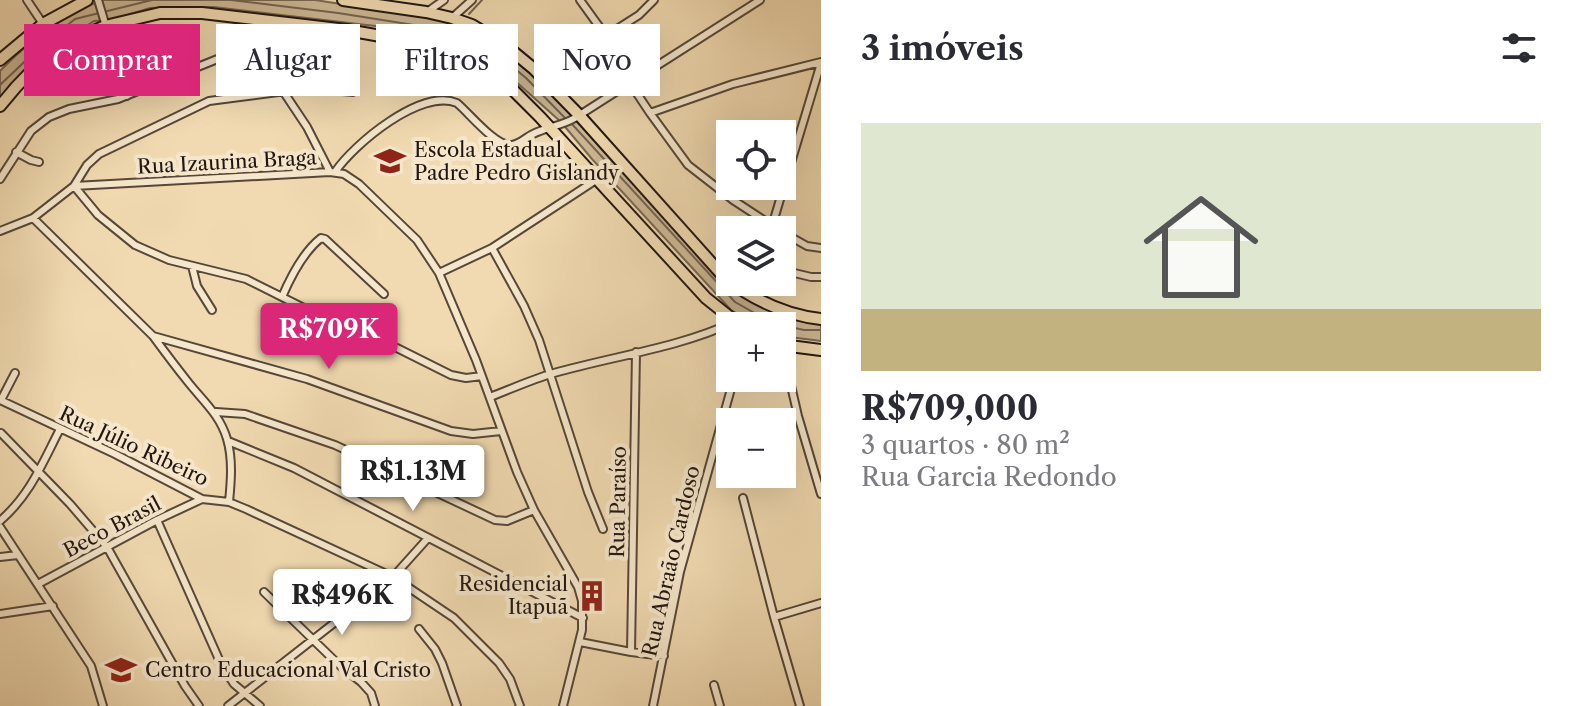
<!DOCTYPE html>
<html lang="pt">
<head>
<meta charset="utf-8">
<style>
	body { margin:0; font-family:"Libre Caslon Text",serif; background:#f2f2f3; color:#2b2b33; height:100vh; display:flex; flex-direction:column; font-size:30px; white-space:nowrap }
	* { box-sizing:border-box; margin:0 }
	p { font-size:26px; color:#7c7c81 }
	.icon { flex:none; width:44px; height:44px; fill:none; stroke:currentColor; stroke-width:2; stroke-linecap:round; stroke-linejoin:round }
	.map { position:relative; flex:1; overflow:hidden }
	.details { display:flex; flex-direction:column; background:#fff; width:760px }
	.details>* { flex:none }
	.top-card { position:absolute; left:24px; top:24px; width:676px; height:72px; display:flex; gap:16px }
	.fabs { position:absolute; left:716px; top:120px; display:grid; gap:16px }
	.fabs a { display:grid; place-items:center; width:80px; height:80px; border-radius:0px; background:#fff; box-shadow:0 8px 32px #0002; font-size:40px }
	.price { position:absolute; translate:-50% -68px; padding:0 18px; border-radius:8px; background:#fff; color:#222; font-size:26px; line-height:52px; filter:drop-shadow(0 2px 4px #0008) }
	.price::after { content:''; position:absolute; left:50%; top:48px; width:24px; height:18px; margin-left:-12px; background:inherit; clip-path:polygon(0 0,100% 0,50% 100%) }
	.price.selected { background:#db2777; color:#fff }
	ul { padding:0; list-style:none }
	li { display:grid; align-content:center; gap:16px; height:424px; padding:0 40px }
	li+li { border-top:2px solid #e1e1e2 }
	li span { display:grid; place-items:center; height:248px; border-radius:0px; color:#555 }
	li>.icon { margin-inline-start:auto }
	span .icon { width:144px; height:144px; fill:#fffc; stroke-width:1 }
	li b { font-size:34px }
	h2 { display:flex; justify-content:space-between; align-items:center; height:96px; padding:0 40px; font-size:34px }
	.pill { padding:0 28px; border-radius:0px; background:#fff; box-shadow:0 8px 32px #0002; font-size:28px; line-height:72px }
	.pill.selected { background:#db2777; color:#fff }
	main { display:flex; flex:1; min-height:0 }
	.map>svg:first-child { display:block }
	.green { fill:#ceb996; stroke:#786854; stroke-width:2 }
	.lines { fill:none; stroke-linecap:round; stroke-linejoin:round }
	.stream { stroke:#746351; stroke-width:2 }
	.minor-casing { stroke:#564739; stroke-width:10 }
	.trunk-casing { stroke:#221611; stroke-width:14 }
	.minor { stroke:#f6e7cc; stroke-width:6 }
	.trunk { stroke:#f1dab1; stroke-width:10 }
	.labels { text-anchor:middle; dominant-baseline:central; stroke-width:8; stroke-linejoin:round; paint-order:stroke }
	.poi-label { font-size:20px; fill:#221611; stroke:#f6e7cc; text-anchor:start }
	.street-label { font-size:20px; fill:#221611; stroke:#f6e7cc }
</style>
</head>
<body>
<main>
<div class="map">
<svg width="821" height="706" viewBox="0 0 821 706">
	<rect width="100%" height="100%" fill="#f1dab1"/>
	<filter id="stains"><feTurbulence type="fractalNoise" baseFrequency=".0025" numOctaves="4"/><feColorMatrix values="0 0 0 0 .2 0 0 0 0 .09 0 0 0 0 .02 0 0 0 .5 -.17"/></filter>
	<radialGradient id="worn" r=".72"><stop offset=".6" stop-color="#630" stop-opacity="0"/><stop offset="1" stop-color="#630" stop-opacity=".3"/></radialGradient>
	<path class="green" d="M103,0H315L439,19L464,25L506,47L539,75L743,295L821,321V341L782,336V326H759L731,310L592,159L561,122L505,72L476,50L426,32L214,7L150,8L111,20L94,21L47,52L32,64L0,98V71C29,41 64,14 103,0Z"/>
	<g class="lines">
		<path class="stream" d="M231,0L338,13L452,31L495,52L526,78L566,119
			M469,14L482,0
			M0,85L39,48L75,19L152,0
			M571,123L735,302L772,323L804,330H821"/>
		<defs>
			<path id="minor" d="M27,0L43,24
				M98,0L127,96
				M580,0L606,36L630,83L650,113L688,165L733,200L779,230
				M427,12L444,0
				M452,18L472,0
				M606,36L639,15L654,0
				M283,91L307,127L330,172
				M650,113L733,84L821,62
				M16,152L31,160L39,162
				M335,172C354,144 421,88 457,103C469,113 495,146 511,145C519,145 526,137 533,134C547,127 561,126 575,118L760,0
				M0,179L31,131L49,117L69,109L118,99L225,56
				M74,186L98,215L135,245L169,260L246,279L312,312L397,348L451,375L466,378L482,376
				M74,186L87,165L99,154L209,101L309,88L353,92
				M33,218L153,336L307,379L451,431L473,434L501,431
				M772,226L821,63
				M0,231L33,218L74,186L330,172L344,174L359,184L417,240L439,273L476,360L517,472L534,510L578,587L582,601V630L563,706
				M782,232L807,246L821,248
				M492,248L524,306L539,340L588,492L603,529
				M192,266L197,286L212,310
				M782,270L811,277H821
				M439,273L492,248L596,180
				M282,297C291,276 303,252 321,238L325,239L384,294
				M153,336C164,351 176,367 188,382C203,401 220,415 227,439C233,459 231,482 229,502
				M782,347L798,416L821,494
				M490,397C511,389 533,379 554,373C614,356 678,348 734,322
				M0,400L115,454L202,499L229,502L246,509L393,577L454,618L499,663L510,679L520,706
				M1,400L15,373
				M216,412L245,414L335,445L495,520L507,521L534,510
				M1,433L70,504L107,547L185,686L199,706
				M228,441L294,468L583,618
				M743,498L774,617L800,706
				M157,520L221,664L234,684L260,706
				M0,521C30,495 42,464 60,429
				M0,527L91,666L103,706
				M0,557L18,555
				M38,584L157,520L202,499
				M264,592L337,663L361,682L371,693L375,706
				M0,614L53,606
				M774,617L821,603
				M419,629L435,649L442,663L457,706
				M580,642L631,652L664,656
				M631,652L636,352
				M714,685L720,706
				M228,706L393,577L428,538
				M653,706L680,572L734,378"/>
			<path id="trunk" d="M343,0L426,12L452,18L472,25L505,45L534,69L579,115L724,277C752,299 785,315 821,319
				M0,60L43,24L87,0
				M0,106L16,87L39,63L78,38L105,26L160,13H202L347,30L437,46L474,60L502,79L540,117L706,298L741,326
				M782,345L821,350"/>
		</defs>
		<use href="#minor" class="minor-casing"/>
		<use href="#trunk" class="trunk-casing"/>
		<use href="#minor" class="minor"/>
		<use href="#trunk" class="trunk"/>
	</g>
	<defs>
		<symbol id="school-bare" viewBox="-9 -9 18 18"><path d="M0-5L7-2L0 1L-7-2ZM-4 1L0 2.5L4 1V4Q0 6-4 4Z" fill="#8f2418" stroke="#f6e7cc" stroke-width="2.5" paint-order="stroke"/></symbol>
		<symbol id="building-bare" viewBox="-9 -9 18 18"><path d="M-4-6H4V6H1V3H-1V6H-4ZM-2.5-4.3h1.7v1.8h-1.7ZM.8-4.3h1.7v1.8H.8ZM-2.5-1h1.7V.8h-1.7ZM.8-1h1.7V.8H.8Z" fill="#8f2418" stroke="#f6e7cc" stroke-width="2.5" paint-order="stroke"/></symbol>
	</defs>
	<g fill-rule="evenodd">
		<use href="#school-bare" x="368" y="139" width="44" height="44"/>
		<use href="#building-bare" x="570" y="574" width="44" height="44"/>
		<use href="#school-bare" x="99" y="648" width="44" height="44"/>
	</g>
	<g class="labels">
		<g class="poi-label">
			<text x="414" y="150">Escola Estadual<tspan x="414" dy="23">Padre Pedro Gislandy</tspan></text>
			<text x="568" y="584" text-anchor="end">Residencial<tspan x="568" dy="23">Itapuã</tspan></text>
			<text x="145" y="670">Centro Educacional Val Cristo</text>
		</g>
		<g class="street-label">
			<text transform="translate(227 162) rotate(-3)">Rua Izaurina Braga</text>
			<text transform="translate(134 446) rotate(25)">Rua Júlio Ribeiro</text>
			<text transform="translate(618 502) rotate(-89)">Rua Paraíso</text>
			<text transform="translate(112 527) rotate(-28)">Beco Brasil</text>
			<text transform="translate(671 561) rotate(-77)">Rua Abraão Cardoso</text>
		</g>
	</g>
	<rect width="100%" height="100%" filter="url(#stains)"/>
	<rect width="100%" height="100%" fill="url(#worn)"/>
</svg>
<div class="fabs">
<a><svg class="icon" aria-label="locate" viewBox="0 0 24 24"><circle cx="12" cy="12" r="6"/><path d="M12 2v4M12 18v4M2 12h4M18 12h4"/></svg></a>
<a><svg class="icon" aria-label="layers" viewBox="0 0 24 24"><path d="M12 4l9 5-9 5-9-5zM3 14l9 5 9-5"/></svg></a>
<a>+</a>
<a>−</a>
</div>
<b class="price selected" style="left:329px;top:371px">R$709K</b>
<b class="price" style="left:413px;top:513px">R$1.13M</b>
<b class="price" style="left:342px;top:637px">R$496K</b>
<div class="top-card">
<a class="pill selected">Comprar</a>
<a class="pill">Alugar</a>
<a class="pill">Filtros</a>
<a class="pill">Novo</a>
</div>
</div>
<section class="details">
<h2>3 imóveis<svg class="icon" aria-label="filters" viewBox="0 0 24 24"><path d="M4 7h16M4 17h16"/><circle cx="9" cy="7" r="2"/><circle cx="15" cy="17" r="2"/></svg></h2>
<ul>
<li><span style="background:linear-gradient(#dfe7d0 75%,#c2b280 0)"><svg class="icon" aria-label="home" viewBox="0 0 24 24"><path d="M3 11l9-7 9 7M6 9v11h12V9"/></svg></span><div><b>R$709,000</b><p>3 quartos · 80 m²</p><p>Rua Garcia Redondo</p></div></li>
</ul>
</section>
</main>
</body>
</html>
